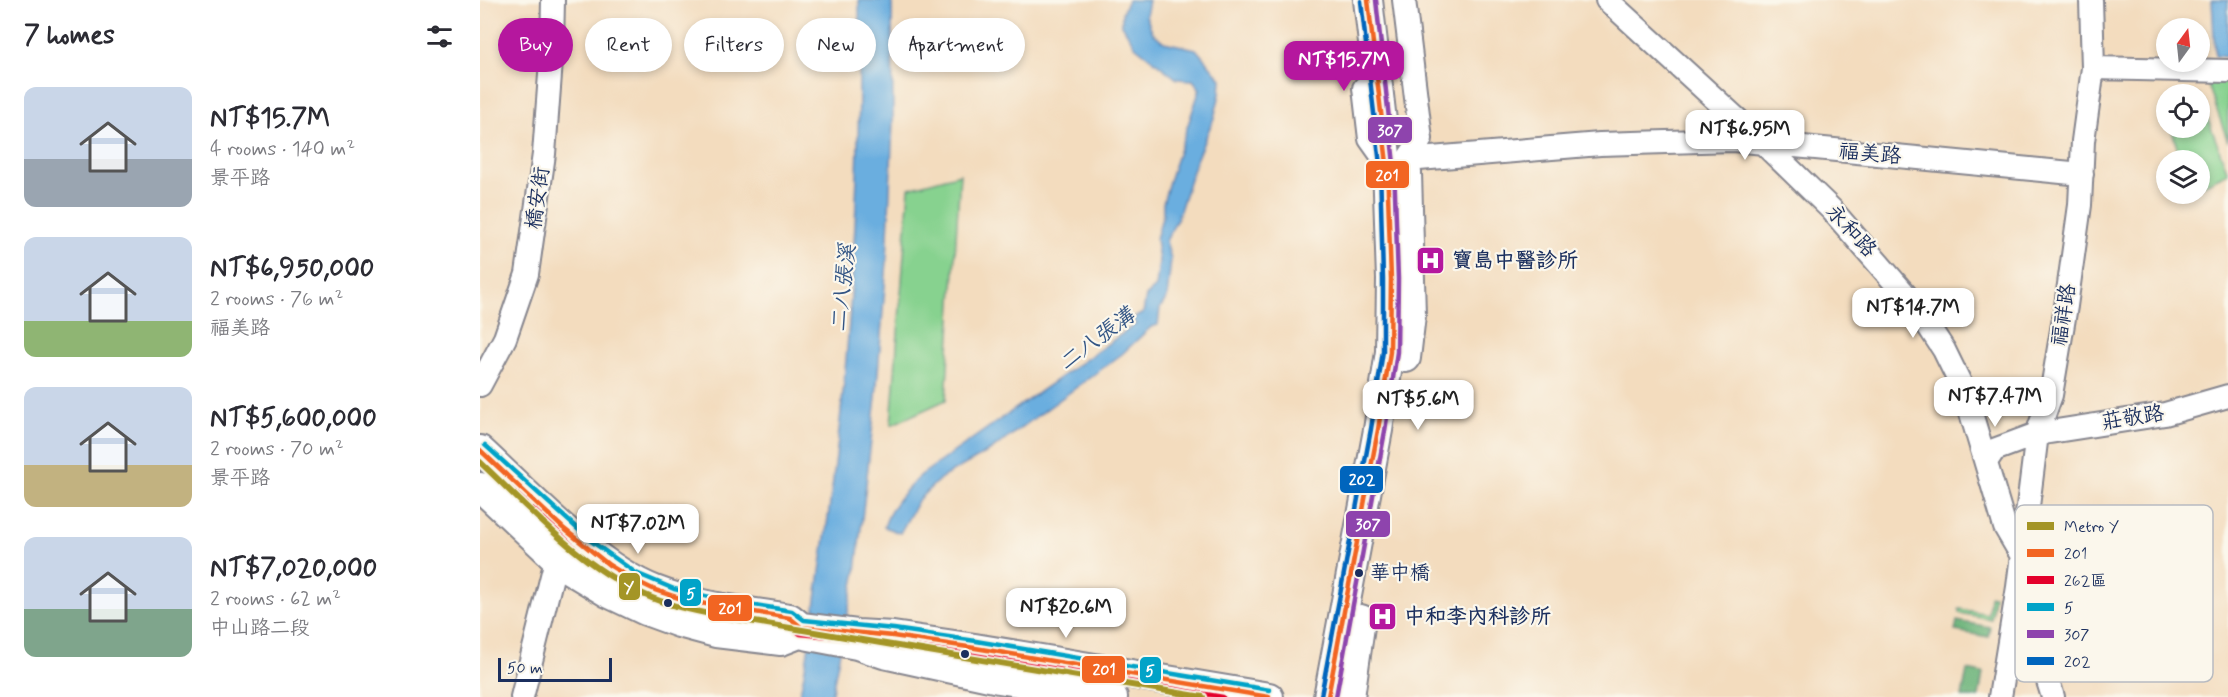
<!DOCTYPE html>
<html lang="en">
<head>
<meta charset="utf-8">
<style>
	body { margin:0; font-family:Mynerve,"LXGW WenKai TC",sans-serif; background:#f7f7f7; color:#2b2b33; height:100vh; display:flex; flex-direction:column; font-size:22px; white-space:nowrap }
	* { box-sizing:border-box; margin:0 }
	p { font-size:20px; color:#7c7c81 }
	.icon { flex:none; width:33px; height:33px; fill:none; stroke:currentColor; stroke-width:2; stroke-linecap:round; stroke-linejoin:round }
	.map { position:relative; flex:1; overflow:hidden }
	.sheet { display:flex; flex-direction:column; background:#fff; width:480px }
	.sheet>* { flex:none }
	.guide { position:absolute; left:18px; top:18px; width:570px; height:54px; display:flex; gap:12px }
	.needle { width:39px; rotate:15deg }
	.fabs { position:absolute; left:1676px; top:18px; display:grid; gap:12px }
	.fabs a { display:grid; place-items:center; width:54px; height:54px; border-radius:50%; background:#fff; box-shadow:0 3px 9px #0003; font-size:30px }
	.scale { position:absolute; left:18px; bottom:15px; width:114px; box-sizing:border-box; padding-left:6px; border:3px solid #1b2f5e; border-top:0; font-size:16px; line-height:21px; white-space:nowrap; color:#1b2f5e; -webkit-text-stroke:4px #fbf7ec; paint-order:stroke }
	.price { position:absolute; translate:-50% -51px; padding:0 14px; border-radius:12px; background:#fff; color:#222; font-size:20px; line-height:39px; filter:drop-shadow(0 2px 3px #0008) }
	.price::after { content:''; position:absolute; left:50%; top:36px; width:18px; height:14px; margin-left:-9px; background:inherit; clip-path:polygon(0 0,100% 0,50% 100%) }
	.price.selected { background:#b5179e; color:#fff }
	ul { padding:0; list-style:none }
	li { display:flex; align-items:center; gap:18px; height:150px; padding:0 24px }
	li span { display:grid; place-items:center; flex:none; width:168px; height:120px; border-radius:12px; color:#555 }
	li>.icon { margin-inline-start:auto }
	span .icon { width:72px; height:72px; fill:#fffc; stroke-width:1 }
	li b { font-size:26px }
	h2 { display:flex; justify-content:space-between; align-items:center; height:72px; padding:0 24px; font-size:26px }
	.pill { padding:0 21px; border-radius:27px; background:#fff; box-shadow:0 3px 9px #0003; font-size:21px; line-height:54px }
	.pill.selected { background:#b5179e; color:#fff }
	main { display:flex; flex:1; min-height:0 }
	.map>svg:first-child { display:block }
	.green { fill:#87d28f; stroke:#518076; stroke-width:1.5 }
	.forest { fill:#6db47a; stroke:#44726c; stroke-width:1.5 }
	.water { fill:#6aaedf; stroke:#426e9e; stroke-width:1.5 }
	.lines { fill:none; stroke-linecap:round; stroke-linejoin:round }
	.minor-casing { stroke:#87868e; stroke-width:26 }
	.major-casing { stroke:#87868e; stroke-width:32 }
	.minor { stroke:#fff; stroke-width:22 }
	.major { stroke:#fff; stroke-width:28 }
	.bus-1-casing { stroke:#fbf7ec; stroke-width:9 }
	.bus-2-casing { stroke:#fbf7ec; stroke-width:9 }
	.bus-3-casing { stroke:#fbf7ec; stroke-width:9 }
	.bus-4-casing { stroke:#fbf7ec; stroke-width:9 }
	.bus-5-casing { stroke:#fbf7ec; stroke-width:9 }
	.bus-1 { stroke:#f26522; stroke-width:4.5 }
	.bus-2 { stroke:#e4002b; stroke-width:4.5 }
	.bus-3 { stroke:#01a3c8; stroke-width:4.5 }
	.bus-4 { stroke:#8e44ad; stroke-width:4.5 }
	.bus-5 { stroke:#0065bd; stroke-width:4.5 }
	.metro-1-casing { stroke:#fbf7ec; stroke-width:10 }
	.metro-1 { stroke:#a49526; stroke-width:6 }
	.bus-dot { fill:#1b2f5e; stroke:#fbf7ec; stroke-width:2 }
	.labels { text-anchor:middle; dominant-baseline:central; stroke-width:4.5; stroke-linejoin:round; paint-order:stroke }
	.bus-label { font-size:20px; fill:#1b2f5e; stroke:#fbf7ec; text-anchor:start }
	.street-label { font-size:21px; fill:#1b2f5e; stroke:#fbf7ec }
	.poi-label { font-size:21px; font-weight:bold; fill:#1b2f5e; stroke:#fbf7ec; text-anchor:start }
	.water-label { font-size:22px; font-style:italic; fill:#335585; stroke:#fbf7ec }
	.key { fill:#fbf7ec; stroke:#b8bbc1; stroke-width:1.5 }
	.key-label { font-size:16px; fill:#1b2f5e }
	.line-badge { stroke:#fbf7ec; stroke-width:2 }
	.badge-label { font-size:16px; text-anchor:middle; font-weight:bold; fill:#fff }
</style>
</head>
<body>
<main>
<section class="sheet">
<h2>7 homes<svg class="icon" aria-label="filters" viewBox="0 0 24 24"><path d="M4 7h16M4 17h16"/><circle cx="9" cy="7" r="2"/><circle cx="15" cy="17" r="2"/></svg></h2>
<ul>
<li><span style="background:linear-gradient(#c9d6e8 60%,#9aa5b1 0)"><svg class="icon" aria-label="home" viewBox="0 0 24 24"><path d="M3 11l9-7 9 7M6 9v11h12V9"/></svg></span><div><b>NT$15.7M</b><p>4 rooms · 140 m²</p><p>景平路</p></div></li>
<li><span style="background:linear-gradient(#c9d6e8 70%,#8fb573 0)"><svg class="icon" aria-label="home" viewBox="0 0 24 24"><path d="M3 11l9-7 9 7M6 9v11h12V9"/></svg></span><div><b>NT$6,950,000</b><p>2 rooms · 76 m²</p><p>福美路</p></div></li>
<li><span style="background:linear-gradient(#c9d6e8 65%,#c2b280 0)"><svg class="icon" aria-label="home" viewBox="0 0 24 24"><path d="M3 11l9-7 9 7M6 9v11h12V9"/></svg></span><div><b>NT$5,600,000</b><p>2 rooms · 70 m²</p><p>景平路</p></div></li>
<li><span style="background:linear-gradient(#c9d6e8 60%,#7fa58c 0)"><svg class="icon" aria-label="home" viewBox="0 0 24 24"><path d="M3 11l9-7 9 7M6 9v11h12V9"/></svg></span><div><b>NT$7,020,000</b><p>2 rooms · 62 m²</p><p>中山路二段</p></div></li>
</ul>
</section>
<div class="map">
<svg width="1748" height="697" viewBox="0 0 1748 697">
	<rect width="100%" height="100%" fill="#fbf7ec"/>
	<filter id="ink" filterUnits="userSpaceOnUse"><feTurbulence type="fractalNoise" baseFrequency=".0167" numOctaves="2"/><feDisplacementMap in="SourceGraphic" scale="12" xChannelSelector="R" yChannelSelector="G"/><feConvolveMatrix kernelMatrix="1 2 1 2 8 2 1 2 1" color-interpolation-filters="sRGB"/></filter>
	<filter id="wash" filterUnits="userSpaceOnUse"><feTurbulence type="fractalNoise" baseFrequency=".008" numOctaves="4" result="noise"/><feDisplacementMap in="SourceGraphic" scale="24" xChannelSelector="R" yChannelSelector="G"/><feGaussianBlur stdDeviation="1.35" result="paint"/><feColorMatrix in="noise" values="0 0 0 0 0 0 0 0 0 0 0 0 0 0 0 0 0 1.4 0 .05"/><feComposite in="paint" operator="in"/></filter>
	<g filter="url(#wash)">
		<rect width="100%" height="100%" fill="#f3dcbe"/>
		<path class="green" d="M1748,75V142L1725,76Z
			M1719,95L1748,173L1719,187V160H1701L1691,128H1719Z
			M480,174L466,400L411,425L429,188Z
			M1510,596H1514L1511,619L1479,613V609L1508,614Z"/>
		<path class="forest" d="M1477,621L1510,627L1508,637L1475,631Z
			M1487,670L1503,673L1499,697H1482Z"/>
		<path class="water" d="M379,0H412L413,120L407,261L396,397L376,571L351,697H319C330,651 335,604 342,558C371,373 381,187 379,0Z
			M648,0H669L666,16L673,33L684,42L716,49L741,79L740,94L734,118L716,160L698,217L686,241L691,259L687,298L680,308L678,325L671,327L642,354L511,450L461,478L439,499L420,533L404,527C411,505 425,491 441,475L656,324L652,319L663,313L666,296L676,287L679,261L676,239L683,214V203L689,181L720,89L713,80L697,79L655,46L642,25V13Z
			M1732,0H1748V57L1735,56Z"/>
	</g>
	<g filter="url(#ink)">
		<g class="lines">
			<defs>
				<path id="minor" d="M924,0L941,139L927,160
					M1127,0L1282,142L1352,210L1436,307L1464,350L1485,393L1525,527L1542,556
					M1613,68L1748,71
					M884,88L890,139L907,163
					M927,160L1120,144L1253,140L1602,174
					M0,385L25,338L47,274L64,154L72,48L73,0
					M1506,462L1514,450L1557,434L1685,414L1748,396
					M1540,592L1573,697
					M42,697L76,560L82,548
					M1520,697L1538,587L1557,434L1571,395L1586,306L1600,205L1603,141L1613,68L1611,0"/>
				<path id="major" d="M926,358L931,315L927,173
					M0,450C48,494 115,567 175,590C218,607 265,611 310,618L321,627L377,634L413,636L495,648L789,697
					M0,487L85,567L128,593L166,611L199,623L236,633L301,641L319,634L377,645L404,654L519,679L633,697
					M848,697L898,430L910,352L911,279L907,164L888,0
					M870,697L881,619"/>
			</defs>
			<use href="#minor" class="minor-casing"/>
			<use href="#major" class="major-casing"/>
			<use href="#minor" class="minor"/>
			<use href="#major" class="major"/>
			<defs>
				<path id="bus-1" d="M0,450L83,528L129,565L152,579L175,590L208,601L310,618L321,627L413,636L495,648L789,697
					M848,697L898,430L910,352L911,279L907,164L888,0"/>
				<path id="bus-2" d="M0,460L101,553L148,586L189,603L240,615L307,625L320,634L412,643L494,655L743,697"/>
				<path id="bus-3" d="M5,445L111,541L156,573L194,589L243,600L312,611L324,620L414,629L496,641L790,690"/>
				<path id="bus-4" d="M856,697L905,431L917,352L918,279L914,164L896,0"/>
				<path id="bus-5" d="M841,696L891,429L903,351V279L900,165L881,1"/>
			</defs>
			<use href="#bus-1" class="bus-1-casing"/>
			<use href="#bus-2" class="bus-2-casing"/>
			<use href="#bus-3" class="bus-3-casing"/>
			<use href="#bus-4" class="bus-4-casing"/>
			<use href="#bus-5" class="bus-5-casing"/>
			<use href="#bus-1" class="bus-1"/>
			<use href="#bus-2" class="bus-2"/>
			<use href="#bus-3" class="bus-3"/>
			<use href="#bus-4" class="bus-4"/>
			<use href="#bus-5" class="bus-5"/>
			<defs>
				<path id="metro-1" d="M0,462C50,509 99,565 163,594C190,607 221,612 251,618L723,697"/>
			</defs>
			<use href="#metro-1" class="metro-1-casing"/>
			<use href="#metro-1" class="metro-1"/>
		</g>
	</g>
	<defs>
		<symbol id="hospital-square" viewBox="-11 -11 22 22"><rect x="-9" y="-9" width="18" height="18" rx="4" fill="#b5179e" stroke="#fbf7ec"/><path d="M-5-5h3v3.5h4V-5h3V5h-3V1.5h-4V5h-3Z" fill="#fff"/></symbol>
	</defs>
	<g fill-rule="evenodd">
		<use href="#hospital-square" x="934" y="244" width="33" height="33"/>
		<use href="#hospital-square" x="886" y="600" width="33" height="33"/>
	</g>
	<g class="bus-dot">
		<circle cx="879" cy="573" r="5"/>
		<circle cx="188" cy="603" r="5"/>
		<circle cx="485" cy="654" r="5"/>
	</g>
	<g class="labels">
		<g class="bus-label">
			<text x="890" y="573">華中橋</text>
		</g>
		<g class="street-label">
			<text transform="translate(1390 154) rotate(5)">福美路</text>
			<text transform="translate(58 198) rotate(-82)">橋安街</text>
			<text transform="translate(1371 231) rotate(47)">永和路</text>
			<text transform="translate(1584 315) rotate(-81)">福祥路</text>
			<text transform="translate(1653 418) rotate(-9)">莊敬路</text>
		</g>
		<g class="poi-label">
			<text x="972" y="261">寶島中醫診所</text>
			<text x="924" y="617">中和李內科診所</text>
		</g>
		<g class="water-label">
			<text transform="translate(364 288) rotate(-84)">二八張溪</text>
			<text transform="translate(617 340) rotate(-37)">二八張溝</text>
		</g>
	</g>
	<rect x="1535" y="505" width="198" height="177" rx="9" class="key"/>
	<rect x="1547" y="522" width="27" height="8" fill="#a49526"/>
	<rect x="1547" y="549" width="27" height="8" fill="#f26522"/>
	<rect x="1547" y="576" width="27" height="8" fill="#e4002b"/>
	<rect x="1547" y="603" width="27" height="8" fill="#01a3c8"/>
	<rect x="1547" y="630" width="27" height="8" fill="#8e44ad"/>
	<rect x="1547" y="657" width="27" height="8" fill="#0065bd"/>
	<g class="key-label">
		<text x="1584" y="532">Metro Y</text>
		<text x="1584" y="559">201</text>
		<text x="1584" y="586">262區</text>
		<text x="1584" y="613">5</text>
		<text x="1584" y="640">307</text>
		<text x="1584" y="667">202</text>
	</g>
	<g class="line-badge">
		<rect x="887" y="116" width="46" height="28" rx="6" fill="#8e44ad"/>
		<rect x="885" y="160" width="45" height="29" rx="6" fill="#f26522"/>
		<rect x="859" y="465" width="45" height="29" rx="6" fill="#0065bd"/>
		<rect x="865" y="510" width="46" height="28" rx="6" fill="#8e44ad"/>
		<rect x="138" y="572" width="23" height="29" rx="6" fill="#a49526"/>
		<rect x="199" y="578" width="23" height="29" rx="6" fill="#01a3c8"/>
		<rect x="227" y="594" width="46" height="28" rx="6" fill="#f26522"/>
		<rect x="601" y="655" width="45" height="29" rx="6" fill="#f26522"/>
		<rect x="659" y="656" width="23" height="28" rx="6" fill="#01a3c8"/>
	</g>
	<g class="badge-label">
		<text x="910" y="136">307</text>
		<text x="907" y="181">201</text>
		<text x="882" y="485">202</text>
		<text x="888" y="530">307</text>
		<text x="149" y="593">Y</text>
		<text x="211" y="599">5</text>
		<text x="250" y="614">201</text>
		<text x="624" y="675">201</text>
		<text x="670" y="676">5</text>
	</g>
</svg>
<div class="fabs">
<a><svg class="needle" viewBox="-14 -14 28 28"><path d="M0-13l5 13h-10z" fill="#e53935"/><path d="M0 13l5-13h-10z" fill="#7c7c81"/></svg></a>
<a><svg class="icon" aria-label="locate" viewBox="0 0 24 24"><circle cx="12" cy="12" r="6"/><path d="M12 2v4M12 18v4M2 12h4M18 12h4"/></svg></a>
<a><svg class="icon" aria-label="layers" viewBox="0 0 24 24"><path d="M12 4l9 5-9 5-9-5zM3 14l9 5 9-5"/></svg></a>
</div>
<div class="scale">50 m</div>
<b class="price selected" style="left:864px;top:92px">NT$15.7M</b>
<b class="price" style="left:1265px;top:161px">NT$6.95M</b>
<b class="price" style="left:1433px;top:339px">NT$14.7M</b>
<b class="price" style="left:1515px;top:428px">NT$7.47M</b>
<b class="price" style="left:938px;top:431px">NT$5.6M</b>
<b class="price" style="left:158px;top:555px">NT$7.02M</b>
<b class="price" style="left:586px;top:639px">NT$20.6M</b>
<div class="guide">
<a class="pill selected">Buy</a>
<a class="pill">Rent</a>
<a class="pill">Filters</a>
<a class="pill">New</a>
<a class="pill">Apartment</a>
</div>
</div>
</main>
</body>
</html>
